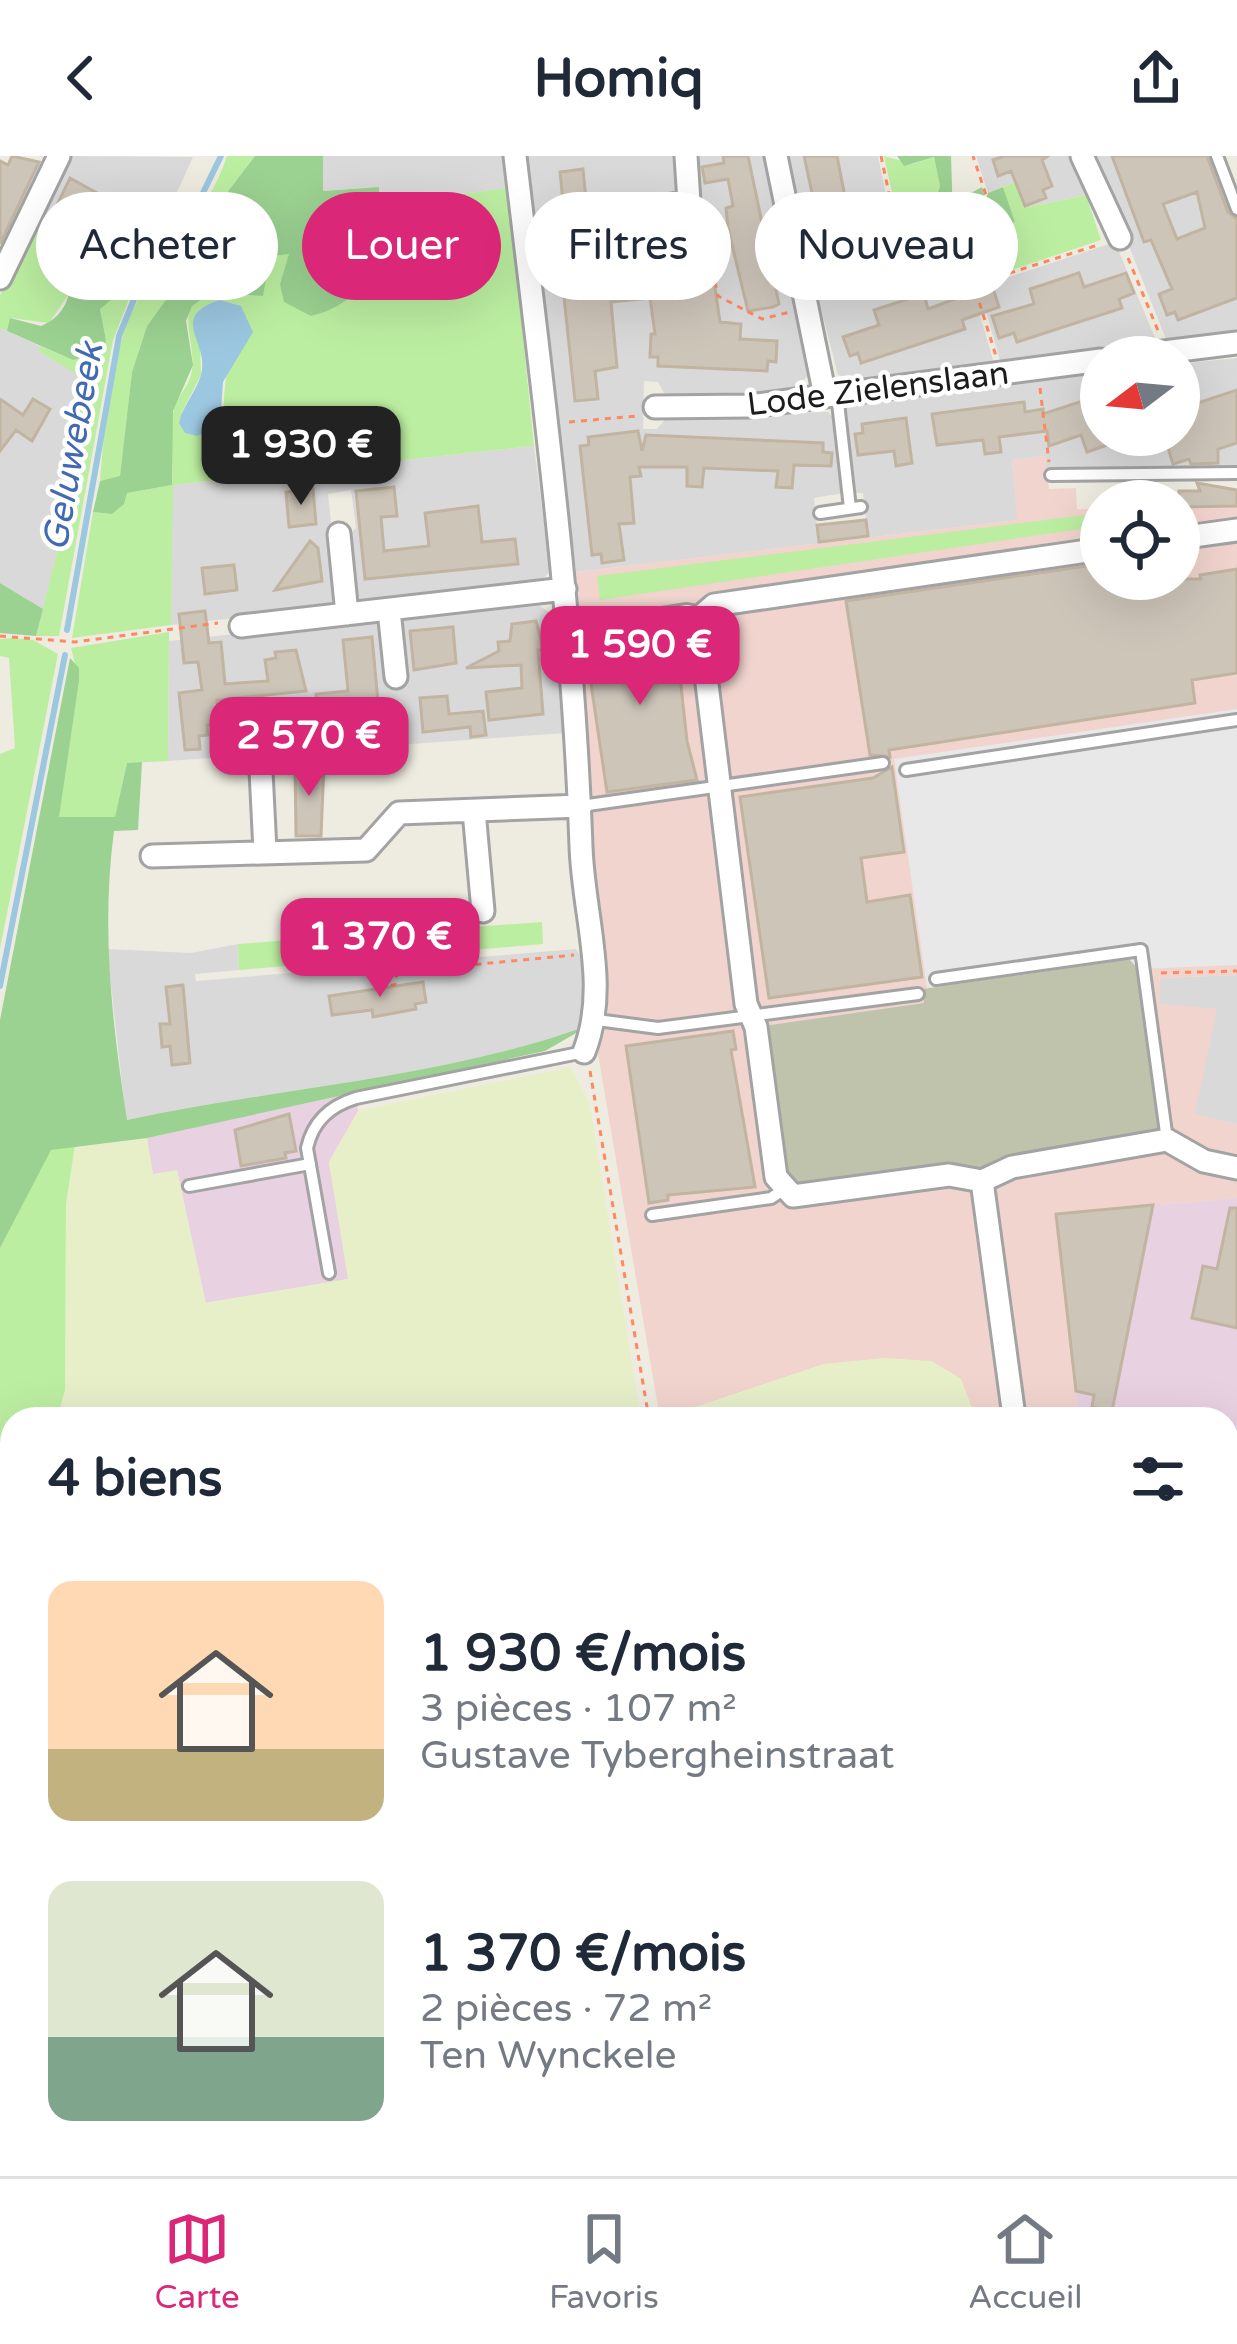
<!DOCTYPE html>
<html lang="fr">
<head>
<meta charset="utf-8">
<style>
	body { margin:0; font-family:"Varela Round",sans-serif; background:#f2f2f3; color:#1f2937; height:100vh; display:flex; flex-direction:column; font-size:45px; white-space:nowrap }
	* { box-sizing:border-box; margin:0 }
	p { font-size:39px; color:#747a83 }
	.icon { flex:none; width:66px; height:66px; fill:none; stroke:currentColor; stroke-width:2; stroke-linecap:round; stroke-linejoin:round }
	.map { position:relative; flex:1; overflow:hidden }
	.side { position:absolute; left:0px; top:1251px; width:1239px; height:771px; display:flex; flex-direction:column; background:#fff; border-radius:36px 36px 0 0; box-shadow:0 12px 48px #0002 }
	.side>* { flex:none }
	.top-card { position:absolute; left:36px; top:36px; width:1167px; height:108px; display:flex; gap:24px }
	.needle { width:78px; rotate:254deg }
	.tools { position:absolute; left:1080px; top:180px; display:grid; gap:24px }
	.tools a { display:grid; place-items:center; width:120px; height:120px; border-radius:50%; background:#fff; box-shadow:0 12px 48px #0002; font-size:60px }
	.price { position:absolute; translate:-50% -102px; padding:0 27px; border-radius:24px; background:#db2777; color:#fff; font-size:39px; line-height:78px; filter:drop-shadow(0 3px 6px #0008) }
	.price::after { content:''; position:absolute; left:50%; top:72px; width:36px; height:27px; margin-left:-18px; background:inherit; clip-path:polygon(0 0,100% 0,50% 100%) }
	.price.active { background:#222; color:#fff }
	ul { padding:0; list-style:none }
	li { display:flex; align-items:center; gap:36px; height:300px; padding:0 48px }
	li span { display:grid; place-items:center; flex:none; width:336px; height:240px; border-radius:24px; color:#555 }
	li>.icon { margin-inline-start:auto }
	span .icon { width:144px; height:144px; fill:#fffc; stroke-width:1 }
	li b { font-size:51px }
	h2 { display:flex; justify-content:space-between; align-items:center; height:144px; padding:0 48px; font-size:51px }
	.chip { padding:0 42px; border-radius:54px; background:#fff; box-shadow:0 12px 48px #0002; font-size:42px; line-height:108px }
	.chip.active { background:#db2777; color:#fff }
	header { display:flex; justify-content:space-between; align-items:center; height:156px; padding:0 48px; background:#fff; font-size:54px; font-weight:700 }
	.tab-bar { display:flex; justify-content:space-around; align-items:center; height:168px; border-top:3px solid #e0e1e3; background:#fff; font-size:33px; color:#747a83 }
	.tab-bar a { display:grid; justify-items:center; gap:6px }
	.tab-bar .active { color:#db2777 }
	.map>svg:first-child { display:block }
	.residential { fill:#dad9d9 }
	.commercial { fill:#f1d4cd }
	.industrial { fill:#e8d1e1 }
	.construction { fill:#c0c3ab }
	.farmland { fill:#e7efc9 }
	.grass { fill:#bceea1; fill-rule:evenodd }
	.forest { fill:#9bd191 }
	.parking { fill:#e8e8e8 }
	.water { fill:#9cc7e0 }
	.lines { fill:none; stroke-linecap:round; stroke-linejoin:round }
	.stream { stroke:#9cc7e0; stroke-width:6 }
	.building { fill:#cec5b9; stroke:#c1b4a1; stroke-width:3; fill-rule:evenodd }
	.lane-casing { stroke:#a3a3a3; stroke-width:16 }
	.street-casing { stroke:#a3a3a3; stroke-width:27 }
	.secondary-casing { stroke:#587600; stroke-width:39 }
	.path { stroke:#ff8761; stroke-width:3; stroke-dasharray:6 6; stroke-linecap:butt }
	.lane { stroke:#fff; stroke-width:10 }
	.street { stroke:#fff; stroke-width:21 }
	.secondary { stroke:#efffae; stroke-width:33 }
	.labels { text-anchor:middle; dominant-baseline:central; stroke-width:9; stroke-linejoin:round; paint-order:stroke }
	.street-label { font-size:33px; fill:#1c1c1c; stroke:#fff }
	.water-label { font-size:36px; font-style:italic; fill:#416ab3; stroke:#fff }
</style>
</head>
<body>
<header><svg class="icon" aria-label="back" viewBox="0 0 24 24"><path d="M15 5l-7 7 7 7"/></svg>Homiq<svg class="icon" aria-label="share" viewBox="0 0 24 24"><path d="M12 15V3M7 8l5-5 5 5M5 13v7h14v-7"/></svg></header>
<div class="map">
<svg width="1237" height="2020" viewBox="0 0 1237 2020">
	<rect width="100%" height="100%" fill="#eeece0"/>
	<path class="residential" d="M69,0L193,1L167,58L144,78L140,90L150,104L142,110L120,102L44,61Z
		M323,0H504L508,32L378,48V31L323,35Z
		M528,0H681L684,37L639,44L650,127L702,104L693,0H765L810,218L792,235L747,240H666L658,226L644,225L643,273H657L668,260L828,256L834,263L844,337L814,342L817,369L866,363L863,337H854L844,251L1101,217V279H1179V208L1237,202V310L1046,312L1045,300L1012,304L1018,364L576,416Z
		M785,0H878L900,107L816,134Z
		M976,0H1071L1086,39L1024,52L1014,26L988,37Z
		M1093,0H1209L1237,72V174L1166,183Z
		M1115,86L1158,189L1001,208L979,131Z
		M953,90L961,95L994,207L857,224L838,219L818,141L924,109Z
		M0,172L40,190L39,194L91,227L76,254L90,262L43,453L0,427Z
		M534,290L550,415L539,428L357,445L351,434L346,382L356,372L351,334L328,338L339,439L329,452L171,469L172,329Z
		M540,450L553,459L566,577L168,605L169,485L376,463L386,471L388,527L407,524L401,519L396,471L405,461Z
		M238,788L239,814L195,818L196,825L576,793L583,804L590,869L551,886L446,910L126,964L107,793L191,797Z
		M1237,819V968L1194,959L1160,848V822Z
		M1237,1569V2020H1145L1148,2010H1227V1621Z"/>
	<path class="commercial" d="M1045,300L1049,333L1076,332L1077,353H1101V423H1179V351L1237,350V819L1160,822V848L1217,853L1195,958L1237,968V1042L1057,1058L1077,1249L1069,1263H976L961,1224L931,1205L824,1208L660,1263L598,898L609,862L596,784L576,416L1017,364L1012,304Z"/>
	<path class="industrial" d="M355,935L358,955L329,1006L349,1123L205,1147L177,1015L152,1019L147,982Z
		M1237,1042V1280L1230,1310L1227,1263H1069L1077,1249L1056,1058Z"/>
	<path class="construction" d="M1132,803L1138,810L1161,977L983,1012L960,1009L802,1032L785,1020L764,870L924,847L923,833Z"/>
	<path class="farmland" d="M571,911L590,949L641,1263H57L65,1234L66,1048L75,989L147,982L153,1018L177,1014L206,1147L348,1123L329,1006L358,955Z
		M884,1202L931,1205L950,1216L961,1223L976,1263H662L824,1208Z
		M12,1633V1890L0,1887V1637Z
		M245,2010H728L730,2020H256Z
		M741,2010H965L963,2020H742Z"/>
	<path class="grass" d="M227,0H255L213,55L191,109L147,170L132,216L120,321L100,325C105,267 110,195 139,142C166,92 209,56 227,0Z
		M884,0L913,8L934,1L940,30L932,49L942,71L954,74L956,82L938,88L927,102L903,87Z
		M1014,26L1024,52L1086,39L1101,84L997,119L985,76L1015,66L1003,31Z
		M508,32L534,290L173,329L171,469L72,482L93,356L112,358L127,337L172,329C174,305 169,275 174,253C177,241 188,231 191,219C200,185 162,135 230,136L269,100L290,97L280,128L378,84V48ZM220,144L241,150C235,186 222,221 224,257L182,256L201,219L199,154Z
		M44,61L81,82L70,88L71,135L49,167L11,162L7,175L0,172V139Z
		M120,102L142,110L113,184L59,480H36L90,263L76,255L90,227L38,194L40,190L73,204L106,184L100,153L129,116Z
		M1101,357V370L600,444L597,420Z
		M169,476L168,605L127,607L115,662L58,661L79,525L71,492Z
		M12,482L33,484L58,498L0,793V598L15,592L9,502L0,500V483Z
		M542,766L543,788L239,814L238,788Z
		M75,989L66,1048L65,1234L57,1263H12V1583L0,1587V1092L50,994Z
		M0,1887L12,1890V2010H245L256,2020H0Z"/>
	<path class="forest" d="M255,0H323V35L379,31C378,91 378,143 311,160L284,146L280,128L289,98L270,100L263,140L212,136L192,150L186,165L193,209L173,255L172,329L127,337L124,348L112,358L93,356L100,325L120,320L132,216L147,170L191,109L213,55Z
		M897,0H951L953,64L969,38L982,31L985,42L963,88L953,74L934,67L930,59L940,30L934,1L904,10Z
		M1003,31L1015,66L985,77L997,119L976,126L967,92L988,37Z
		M81,82L120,102L129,129L100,153L106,184L102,196L73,204L7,175L10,162L41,170C73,157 75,124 64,95Z
		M0,427L43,453L36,480L0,477Z
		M70,502L79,512V525L59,661H115L127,607L142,606L138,674L114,675C101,772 112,867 127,964C281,931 442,923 590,869L545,895L147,982L51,994L0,1092V864Z"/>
	<path class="parking" d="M1237,553V809L1138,813L1129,803L927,832L894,603Z"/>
	<path class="water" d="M220,144L241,150L253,176L223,226L220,269L197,280L185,277L179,267C183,248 199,233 202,214C207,185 169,160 220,144Z"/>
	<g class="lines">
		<path class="stream" d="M67,474L119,180L139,131L199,45L221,0
			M0,830L65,499"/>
	</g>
	<path class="building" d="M12,0L39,6L0,88V5L8,9Z
		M723,0H748L779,148L773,151L748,155L728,72L726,52L733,50L728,23L705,27L702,11L724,7Z
		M804,0H837L846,46L860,43L865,69L850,72L858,108L838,113L835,105L827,106Z
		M1004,0H1048L1042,4L1052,30L1043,34L1046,42L1025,50L1011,15L998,20L993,4Z
		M1112,0H1207L1228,56L1237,63V142L1178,164L1175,156L1167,159L1159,138L1172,133L1151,84L1144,86ZM1197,36L1205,72L1177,83L1163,48Z
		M583,13L595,135L624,130L614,70L619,69L618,43L634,40L628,56L641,130L656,137L714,125L720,166L741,168L740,183L777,185L776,206L768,205L767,215L658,210V201H650L651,178H655L650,142L611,146L617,211L595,215L598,243L575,245L554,47L563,46L560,16Z
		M70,22L99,38L83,70L54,55Z
		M1079,117L1084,131L1126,117L1134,137L1119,143L1122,152L1017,186L1014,177L999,182L992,160L1034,148L1030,133Z
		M992,129L999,151L962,164L965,173L861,207L858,197L850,200L843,181L879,169L874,154L924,138L928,153Z
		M1237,234V287L1218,293V307L1191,308L1189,303L1173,308L1164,279H1179V253Z
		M1101,239V279L1130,281L1087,296L1081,279L1049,290L1047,275L999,281L1001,296L985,298L983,284L937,289L932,258L1024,246L1025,256L1043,253V258Z
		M0,243L23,259L33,243L50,253L32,285L16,274L0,295Z
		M906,262L912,307L896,310L894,295L858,299L855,278L863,277L862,268Z
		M638,275L642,295L646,279L823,287V296L832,297L831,310L794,309L792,332L776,331L778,315L704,312L702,331L687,330V311H639L641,320L630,321L634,367L619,368L624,404L602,407L601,398L592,399L580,290L589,289L588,281Z
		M1197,327L1237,334V350L1179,351V335H1200Z
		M394,331L397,360L381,361L384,395L429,390L425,357L478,350L482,386L515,383L518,408L365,423L356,335Z
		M313,333L316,368L289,371L286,336Z
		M866,364L868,380L819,386L817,369Z
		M310,385L318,392L322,425L275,434Z
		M1101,408V423H1201L1200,419L1237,413V517L1192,524L1195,547L889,594L890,601L870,599L846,445Z
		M234,409L237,434L205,438L202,412Z
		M205,455L209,487L221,486L225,528L268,525L265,504L276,502L275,496L296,494L306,535L217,544L219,568L207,569L208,579L199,580L200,593L185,594L179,537L202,534L198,506L184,507L179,458Z
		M536,465L544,494H538L543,558L489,564L486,536L522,532L521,509L466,512L499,495L498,486L510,485L512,468Z
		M674,466L687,585L697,624L607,636L584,481Z
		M453,471L456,507L414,514L410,475Z
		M372,481L381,578L351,581L349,559L318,557L316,538L348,535L343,484Z
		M447,540L449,558L483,555L486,579L471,581L470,571L423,576L420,542Z
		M295,607H324L321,680H296Z
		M892,611L904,696L861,702L867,746L910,739L922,821L769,842L740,641L873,622Z
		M423,826L426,846L415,848L416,853L373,861L372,854L332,859L329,840Z
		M183,829L190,907L172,909L170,890L162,891L160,868H170L166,831Z
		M733,875L736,893L731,894L755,1031L668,1039V1044L649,1047L626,890Z
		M289,958L296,995L285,997L286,1002L241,1010L235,974Z
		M1153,1049L1112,1255L1092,1251L1094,1239L1076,1235L1056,1058Z
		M1230,1052H1237V1172L1192,1162L1203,1110L1217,1113Z"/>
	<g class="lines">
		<defs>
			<path id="lane" d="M1217,0L1237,53
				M837,238L850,352
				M1051,319L1237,317
				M820,357L861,351
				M569,473L687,454L701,457
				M906,614L1237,564
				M581,650L883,607
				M936,823L1141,794L1167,984
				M597,864L658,872L918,838
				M189,1030L310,1008
				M652,1059L771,1042L783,1034
				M329,1117L307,992C313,965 330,950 356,942L584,896
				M1227,1862L1237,1865"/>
			<path id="street" d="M515,0C542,230 573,459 581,690C583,759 610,830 584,896
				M686,0L689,46L643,54L653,122L703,112
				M776,0L825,240
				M1082,0L1120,82
				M0,122L59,0
				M1123,201L1237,187
				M655,251L749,250L1101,204
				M339,378L347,458
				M1179,382L1237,374
				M1101,393L714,449L699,462L746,848L756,871L776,1021L793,1040L949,1019L982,1025L1012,1011L1167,984L1204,1005L1237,1012
				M389,454L396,521
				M241,470L565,433
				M261,615L265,695
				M474,655L483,755
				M152,700L366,694L399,657L581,650
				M982,1025L1013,1253
				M1227,1519L1237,1521"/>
			<path id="secondary" d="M1227,1483L1237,1436
				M1115,2020L1117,2010"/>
		</defs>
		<use href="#lane" class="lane-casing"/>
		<use href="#street" class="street-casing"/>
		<use href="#secondary" class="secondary-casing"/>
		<path class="path" d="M881,0L905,112
			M964,93L987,42L973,0
			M1128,102L1159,177
			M715,126L718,140L762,163L790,156
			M975,128L1098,89
			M828,136C861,126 915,121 936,91L951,87L963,94L996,200
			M1040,232L1049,306
			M569,266L637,260
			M0,480L75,486L218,467
			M1161,817L1237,815
			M379,831L395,829L397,816L574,799
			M590,915L649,1263
			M1227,1369L1237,1346
			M1227,1572L1234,1538
			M734,2010L735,2020"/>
		<use href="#lane" class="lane"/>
		<use href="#street" class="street"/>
		<use href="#secondary" class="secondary"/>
	</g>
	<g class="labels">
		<g class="street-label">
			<text transform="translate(878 233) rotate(-7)">Lode Zielenslaan</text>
		</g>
		<g class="water-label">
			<text transform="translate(73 291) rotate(-80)">Geluwebeek</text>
		</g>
	</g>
</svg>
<div class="tools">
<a><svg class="needle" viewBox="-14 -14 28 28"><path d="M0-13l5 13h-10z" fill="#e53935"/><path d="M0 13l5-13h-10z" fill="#747a83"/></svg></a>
<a><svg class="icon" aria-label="locate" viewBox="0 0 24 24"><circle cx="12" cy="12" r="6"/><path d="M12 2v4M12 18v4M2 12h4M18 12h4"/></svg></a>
</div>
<b class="price active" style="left:301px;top:352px">1 930 €</b>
<b class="price" style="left:640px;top:552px">1 590 €</b>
<b class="price" style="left:309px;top:643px">2 570 €</b>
<b class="price" style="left:380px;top:844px">1 370 €</b>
<div class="top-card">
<a class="chip">Acheter</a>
<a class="chip active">Louer</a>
<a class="chip">Filtres</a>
<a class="chip">Nouveau</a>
</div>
<section class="side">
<h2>4 biens<svg class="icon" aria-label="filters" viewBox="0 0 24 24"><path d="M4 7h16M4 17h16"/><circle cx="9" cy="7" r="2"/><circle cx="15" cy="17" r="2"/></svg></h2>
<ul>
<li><span style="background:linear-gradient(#ffd9b3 70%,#c2b280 0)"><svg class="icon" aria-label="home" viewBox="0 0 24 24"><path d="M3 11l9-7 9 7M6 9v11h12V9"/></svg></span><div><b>1 930 €/mois</b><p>3 pièces · 107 m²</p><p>Gustave Tybergheinstraat</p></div></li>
<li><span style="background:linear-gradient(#dfe7d0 65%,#7fa58c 0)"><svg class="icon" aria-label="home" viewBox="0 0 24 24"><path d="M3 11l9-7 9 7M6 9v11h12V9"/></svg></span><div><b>1 370 €/mois</b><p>2 pièces · 72 m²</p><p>Ten Wynckele</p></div></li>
</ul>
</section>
</div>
<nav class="tab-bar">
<a class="active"><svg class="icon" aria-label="map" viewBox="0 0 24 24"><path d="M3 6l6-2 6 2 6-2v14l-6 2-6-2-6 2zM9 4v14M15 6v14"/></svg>Carte</a>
<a><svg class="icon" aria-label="saved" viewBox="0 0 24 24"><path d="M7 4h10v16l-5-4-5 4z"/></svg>Favoris</a>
<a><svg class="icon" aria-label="home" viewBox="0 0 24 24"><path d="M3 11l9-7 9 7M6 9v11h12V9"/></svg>Accueil</a>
</nav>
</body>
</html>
